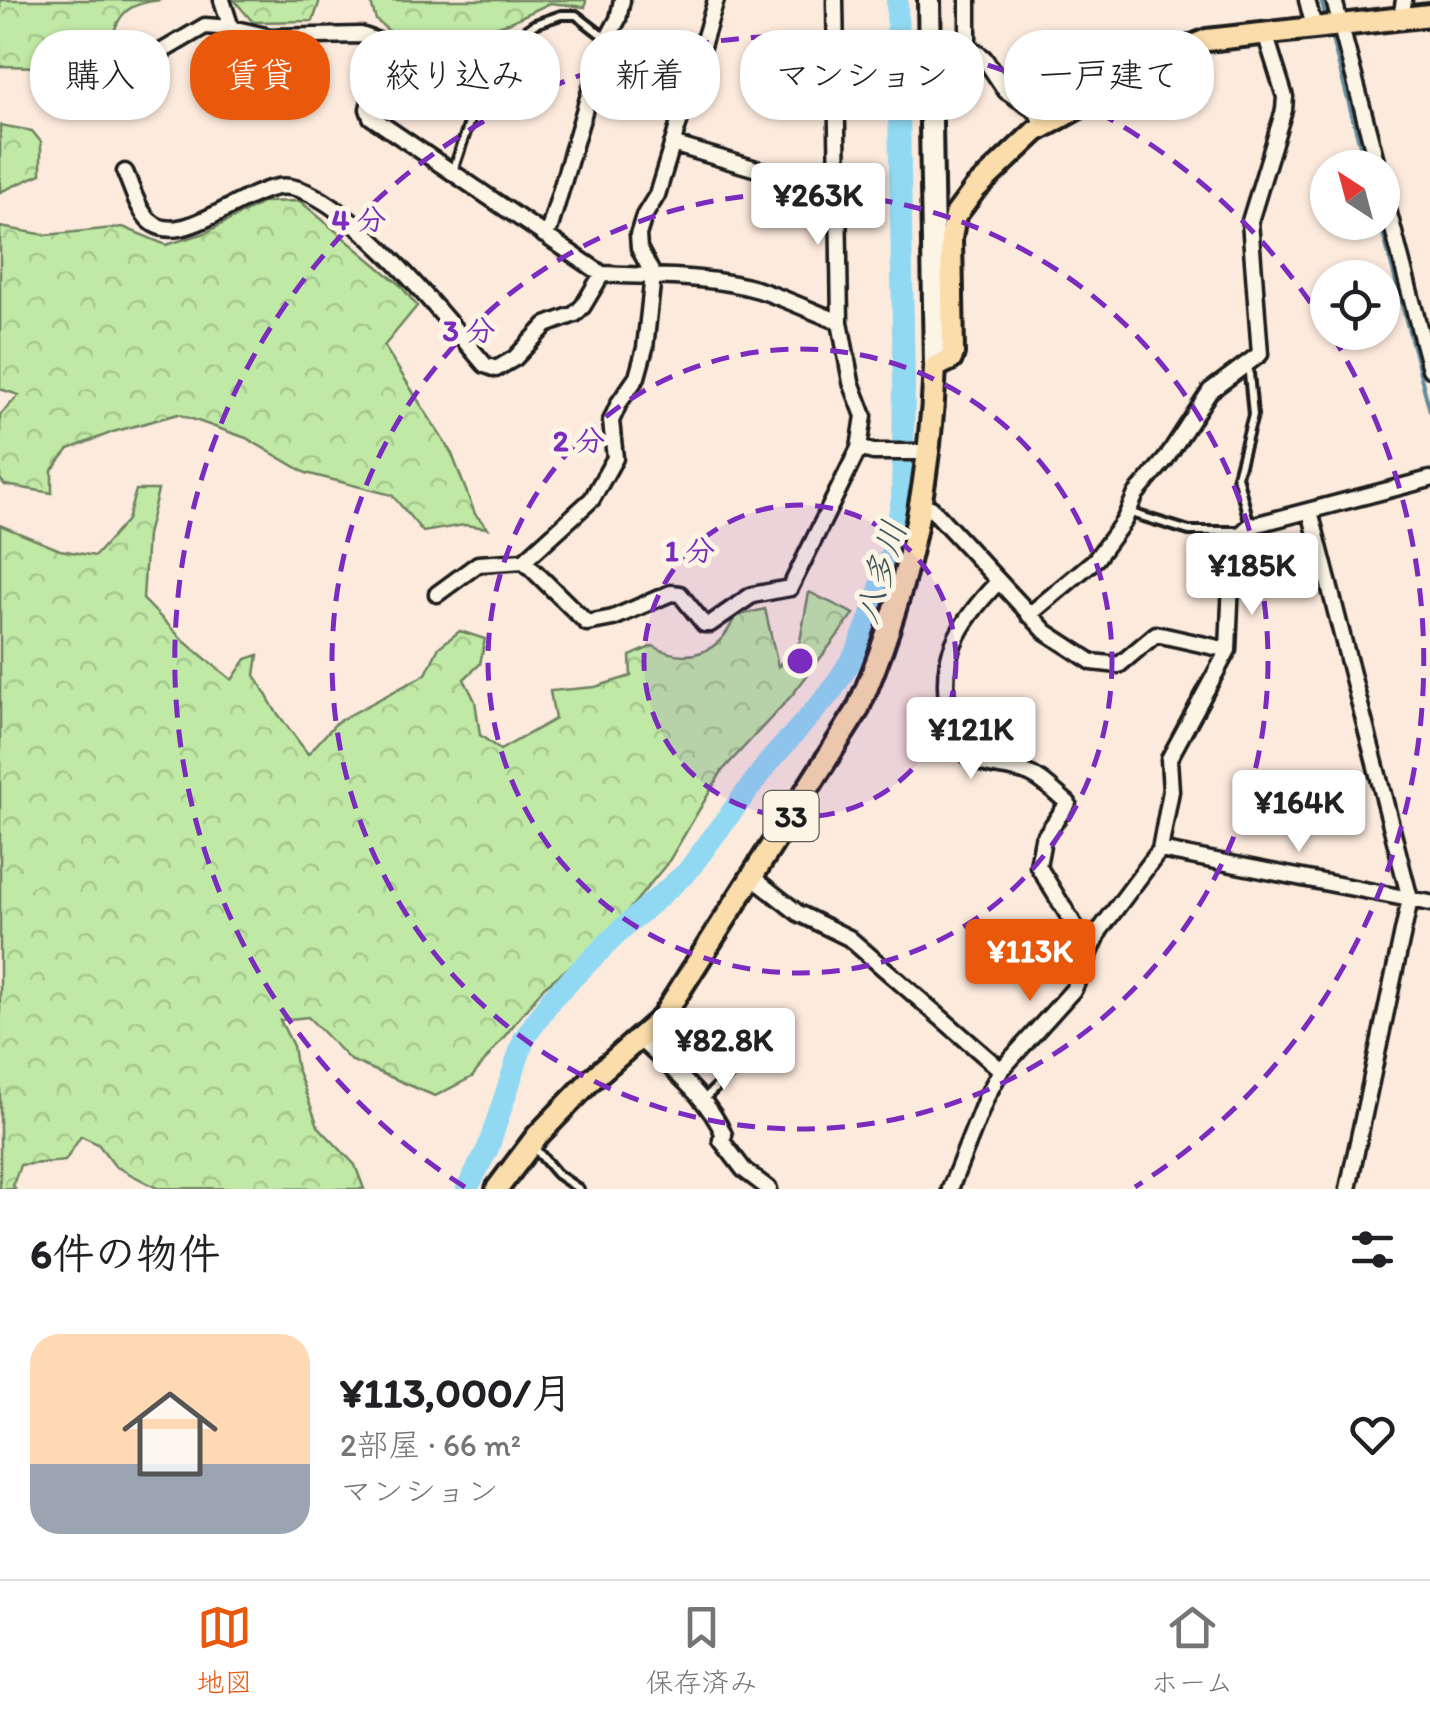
<!DOCTYPE html>
<html lang="ja">
<head>
<meta charset="utf-8">
<style>
	body { margin:0; font-family:Itim,"Klee One",sans-serif; background:#f6f6f6; color:#202124; height:100vh; display:flex; flex-direction:column; font-size:38px; white-space:nowrap }
	* { box-sizing:border-box; margin:0 }
	p { font-size:32px; color:#757577 }
	.icon { flex:none; width:55px; height:55px; fill:none; stroke:currentColor; stroke-width:2; stroke-linecap:round; stroke-linejoin:round }
	.map { position:relative; height:1189px; overflow:hidden }
	.panel { display:flex; flex-direction:column; background:#fff; flex:1 }
	.panel>* { flex:none }
	.guide { position:absolute; left:30px; top:30px; width:1370px; height:90px; display:flex; gap:20px }
	.needle { width:65px; rotate:324deg }
	.fabs { position:absolute; left:1310px; top:150px; display:grid; gap:20px }
	.fabs a { display:grid; place-items:center; width:90px; height:90px; border-radius:50%; background:#fff; box-shadow:0 2px 8px #0004; font-size:50px }
	.price { position:absolute; translate:-50% -85px; padding:0 22px; border-radius:10px; background:#fff; color:#222; font-size:32px; line-height:65px; filter:drop-shadow(0 2px 5px #0008) }
	.price::after { content:''; position:absolute; left:50%; top:60px; width:30px; height:22px; margin-left:-15px; background:inherit; clip-path:polygon(0 0,100% 0,50% 100%) }
	.price.active { background:#ea580c; color:#fff }
	ul { padding:0; list-style:none }
	li { display:flex; align-items:center; gap:30px; height:250px; padding:0 30px }
	li span { display:grid; place-items:center; flex:none; width:280px; height:200px; border-radius:30px; color:#555 }
	li>.icon { margin-inline-start:auto }
	span .icon { width:120px; height:120px; fill:#fffc; stroke-width:1 }
	li b { font-size:42px }
	h2 { display:flex; justify-content:space-between; align-items:center; height:120px; padding:0 30px; font-size:42px }
	.chip { padding:0 35px; border-radius:40px; background:#fff; box-shadow:0 2px 8px #0004; font-size:35px; line-height:90px }
	.chip.active { background:#ea580c; color:#fff }
	.tab-bar { display:flex; justify-content:space-around; align-items:center; height:140px; border-top:2px solid #e0e0e0; background:#fff; font-size:28px; color:#757577 }
	.tab-bar a { display:grid; justify-items:center; gap:5px }
	.tab-bar .active { color:#ea580c }
	.map>svg:first-child { display:block }
	.forest { fill:url(#forest-crowns); stroke:#6e8260; stroke-width:2.5 }
	.lines { fill:none; stroke-linecap:round; stroke-linejoin:round }
	.stream { stroke:#628d9d; stroke-width:4 }
	.river { stroke:#91d9f3; stroke-width:22 }
	.service-casing { stroke:#1c1c1c; stroke-width:14 }
	.minor-casing { stroke:#1c1c1c; stroke-width:21 }
	.secondary-casing { stroke:#1c1c1c; stroke-width:28 }
	.primary-casing { stroke:#1c1c1c; stroke-width:28 }
	.service { stroke:#fcf5e5; stroke-width:6 }
	.minor { stroke:#fcf5e5; stroke-width:14 }
	.secondary { stroke:#fcf5e5; stroke-width:20 }
	.primary { stroke:#fbddab; stroke-width:20 }
	.ring { fill:none; stroke:#7b2cbf; stroke-width:5; stroke-dasharray:18 12 }
	.labels { text-anchor:middle; dominant-baseline:central; stroke-width:10; stroke-linejoin:round; paint-order:stroke }
	.shield { fill:#fcf5e5; stroke:#5f5d58; stroke-width:2.5 }
	.shield-label { font-size:30px; font-weight:bold; fill:#1c1c1c }
	.water-label { font-size:35px; font-style:italic; fill:#3f555c; stroke:#fcf5e5 }
	.centre { fill:#7b2cbf; stroke:#fcf5e5; stroke-width:5 }
	.ring-label { font-size:30px; text-anchor:middle; font-weight:bold; fill:#7b2cbf; stroke:#fcf5e5; stroke-width:10; stroke-linejoin:round; paint-order:stroke }
</style>
</head>
<body>
<div class="map">
<svg width="1430" height="1189" viewBox="0 0 1430 1189">
	<defs>
		<pattern id="forest-crowns" width="20" height="18" patternUnits="userSpaceOnUse" patternTransform="scale(2.5)"><rect width="20" height="18" fill="#c0e9a5"/><path d="M2 6a3 3 0 1 1 6 0M12 15a3 3 0 1 1 6 0" fill="none" stroke="#a4c78d"/></pattern>
	</defs>
	<rect width="100%" height="100%" fill="#fceadd"/>
	<filter id="ink" filterUnits="userSpaceOnUse"><feTurbulence type="fractalNoise" baseFrequency=".01" numOctaves="2"/><feDisplacementMap in="SourceGraphic" scale="20" xChannelSelector="R" yChannelSelector="G"/><feConvolveMatrix kernelMatrix="1 2 1 2 8 2 1 2 1" color-interpolation-filters="sRGB"/></filter>
	<g filter="url(#ink)">
		<path class="forest" d="M0,0H161C127,3 117,14 110,46L44,67L0,66Z
			M234,0H320L313,21L253,22Z
			M370,0H586L585,7L550,3L508,23L481,31L396,37L376,20Z
			M0,125L32,131L41,142V174L0,192Z
			M300,201L400,285L417,306L384,346L452,454L475,514L488,528L464,525L423,532L392,495L306,473L246,438L178,414L113,432L69,449L52,470V493L5,485L0,479V415L19,395L0,389V227L46,235L123,227L166,245L205,233L264,202Z
			M136,490H158L147,535L143,599L185,642L232,680L246,659L258,655L255,675L275,710L308,754L337,722L426,674L439,647L460,631L485,639L480,664L464,679L475,701L480,735L500,750L555,719L550,691L595,687L631,676L630,656L653,646C688,665 721,653 735,616L765,609L778,666L800,641L809,592L854,614L793,694L722,771L669,861L604,940L544,987L472,1077L435,1096L350,1060L308,1017L280,1020L293,1046L296,1066L318,1126L355,1165L364,1189L157,1188L115,1166L98,1144L81,1136L65,1161L20,1165L13,1185L15,1189H0V525L60,550L95,556L127,520Z"/>
		<g class="lines">
			<path class="stream" d="M1321,0L1326,18
				M1330,32L1366,168
				M1380,222L1430,411"/>
			<path class="river" d="M467,1189L488,1148L524,1039L552,998L622,929L687,872L768,763L831,692L857,651L872,613L893,548L902,498L904,384L897,0"/>
			<defs>
				<path id="service" d="M453,171L492,54L535,24L561,15H576L607,39
					M1248,363L1253,415L1237,476L1250,525
					M1128,512L1189,531H1241
					M703,1100L769,1036
					M533,1146L557,1174L579,1189"/>
				<path id="minor" d="M222,0L231,28
					M835,0L840,322L851,382L864,416L859,448L873,452H930
					M968,0V46L984,58L1006,91L1036,111L1044,126
					M1307,0L1314,27
					M1334,0L1378,168
					M1401,18L1404,0
					M147,60L205,26L231,28L270,37L361,35L384,43L368,109L371,117L602,274
					M672,144L818,187L840,216
					M125,172C131,185 135,202 144,214C175,261 248,180 290,187C348,196 446,319 485,365L496,369L515,358L546,325L575,314L583,306L602,274C654,277 709,275 759,290C787,299 813,312 840,322
					M1382,187L1430,369
					M544,235L550,227L603,47L618,19L622,0
					M923,505L931,508L1046,632L1092,662L1119,665L1156,634L1228,650
					M1310,511L1410,899L1348,1189
					M524,561L592,499L615,458L611,421L619,403L637,377L645,348L653,275L639,248L638,235L644,216L657,195L716,0
					M998,582C958,623 935,661 951,719C956,734 958,750 972,759C988,768 1007,766 1024,772C1041,777 1055,793 1068,803L1043,839L1038,866L1076,928L1093,943
					M437,594L478,564L524,561L587,623L613,618L671,593L680,594L704,624H710L752,595L790,588L859,448
					M1029,615L1096,559L1124,521L1136,494L1165,460L1210,391L1260,354L1250,221L1284,110L1285,97L1265,33
					M1160,850L1430,903
					M752,877L798,913L849,938L1001,1070
					M639,1038C668,1067 708,1096 724,1135L721,1140L744,1170L769,1189
					M950,1189L986,1098L1001,1070L1074,989L1100,930L1160,850L1171,791L1169,759L1228,650L1232,558L1237,538L1250,526L1430,479"/>
				<path id="secondary" d="M929,0L935,367"/>
				<path id="primary" d="M497,1189L537,1136L591,1080L662,1018L857,711C906,599 930,489 935,367L951,359L953,353L951,238L955,216L975,189L1036,131L1182,50L1207,40L1430,15"/>
			</defs>
			<use href="#service" class="service-casing"/>
			<use href="#minor" class="minor-casing"/>
			<use href="#secondary" class="secondary-casing"/>
			<use href="#primary" class="primary-casing"/>
			<use href="#service" class="service"/>
			<use href="#minor" class="minor"/>
			<use href="#secondary" class="secondary"/>
			<use href="#primary" class="primary"/>
		</g>
	</g>
	<circle cx="800" cy="661" r="156" fill="#7b2cbf" fill-opacity=".12"/>
	<g class="ring">
		<circle cx="800" cy="661" r="156"/>
		<circle cx="800" cy="661" r="312"/>
		<circle cx="800" cy="661" r="468"/>
		<path d="M465 1187A624 624 0 1 1 1326 326M1332 335A624 624 0 0 1 1135 1187"/>
	</g>
	<g class="labels">
		<rect class="shield" x="763.5" y="791" width="55" height="50" rx="8"/>
		<g class="shield-label">
			<text x="791" y="816">33</text>
		</g>
		<g class="water-label">
			<text transform="translate(880 572) rotate(-73)">八多川</text>
		</g>
	</g>
	<circle cx="800" cy="661" r="15" class="centre"/>
	<g class="ring-label">
		<text x="359" y="230">4 分</text>
		<text x="469" y="341">3 分</text>
		<text x="579" y="451">2 分</text>
		<text x="690" y="561">1 分</text>
	</g>
</svg>
<div class="fabs">
<a><svg class="needle" viewBox="-14 -14 28 28"><path d="M0-13l5 13h-10z" fill="#e53935"/><path d="M0 13l5-13h-10z" fill="#757577"/></svg></a>
<a><svg class="icon" aria-label="locate" viewBox="0 0 24 24"><circle cx="12" cy="12" r="6"/><path d="M12 2v4M12 18v4M2 12h4M18 12h4"/></svg></a>
</div>
<b class="price" style="left:818px;top:248px">¥263K</b>
<b class="price" style="left:1252px;top:618px">¥185K</b>
<b class="price" style="left:971px;top:782px">¥121K</b>
<b class="price" style="left:1299px;top:855px">¥164K</b>
<b class="price active" style="left:1030px;top:1004px">¥113K</b>
<b class="price" style="left:724px;top:1093px">¥82.8K</b>
<div class="guide">
<a class="chip">購入</a>
<a class="chip active">賃貸</a>
<a class="chip">絞り込み</a>
<a class="chip">新着</a>
<a class="chip">マンション</a>
<a class="chip">一戸建て</a>
</div>
</div>
<section class="panel">
<h2>6件の物件<svg class="icon" aria-label="filters" viewBox="0 0 24 24"><path d="M4 7h16M4 17h16"/><circle cx="9" cy="7" r="2"/><circle cx="15" cy="17" r="2"/></svg></h2>
<ul>
<li><span style="background:linear-gradient(#ffd9b3 65%,#9aa5b1 0)"><svg class="icon" aria-label="home" viewBox="0 0 24 24"><path d="M3 11l9-7 9 7M6 9v11h12V9"/></svg></span><div><b>¥113,000/月</b><p>2部屋 · 66 m²</p><p>マンション</p></div><svg class="icon" aria-label="heart" viewBox="0 0 24 24"><path d="M12 20l-8-8c-3-5 5-10 8-4 3-6 11-1 8 4z"/></svg></li>
</ul>
</section>
<nav class="tab-bar">
<a class="active"><svg class="icon" aria-label="map" viewBox="0 0 24 24"><path d="M3 6l6-2 6 2 6-2v14l-6 2-6-2-6 2zM9 4v14M15 6v14"/></svg>地図</a>
<a><svg class="icon" aria-label="saved" viewBox="0 0 24 24"><path d="M7 4h10v16l-5-4-5 4z"/></svg>保存済み</a>
<a><svg class="icon" aria-label="home" viewBox="0 0 24 24"><path d="M3 11l9-7 9 7M6 9v11h12V9"/></svg>ホーム</a>
</nav>
</body>
</html>
